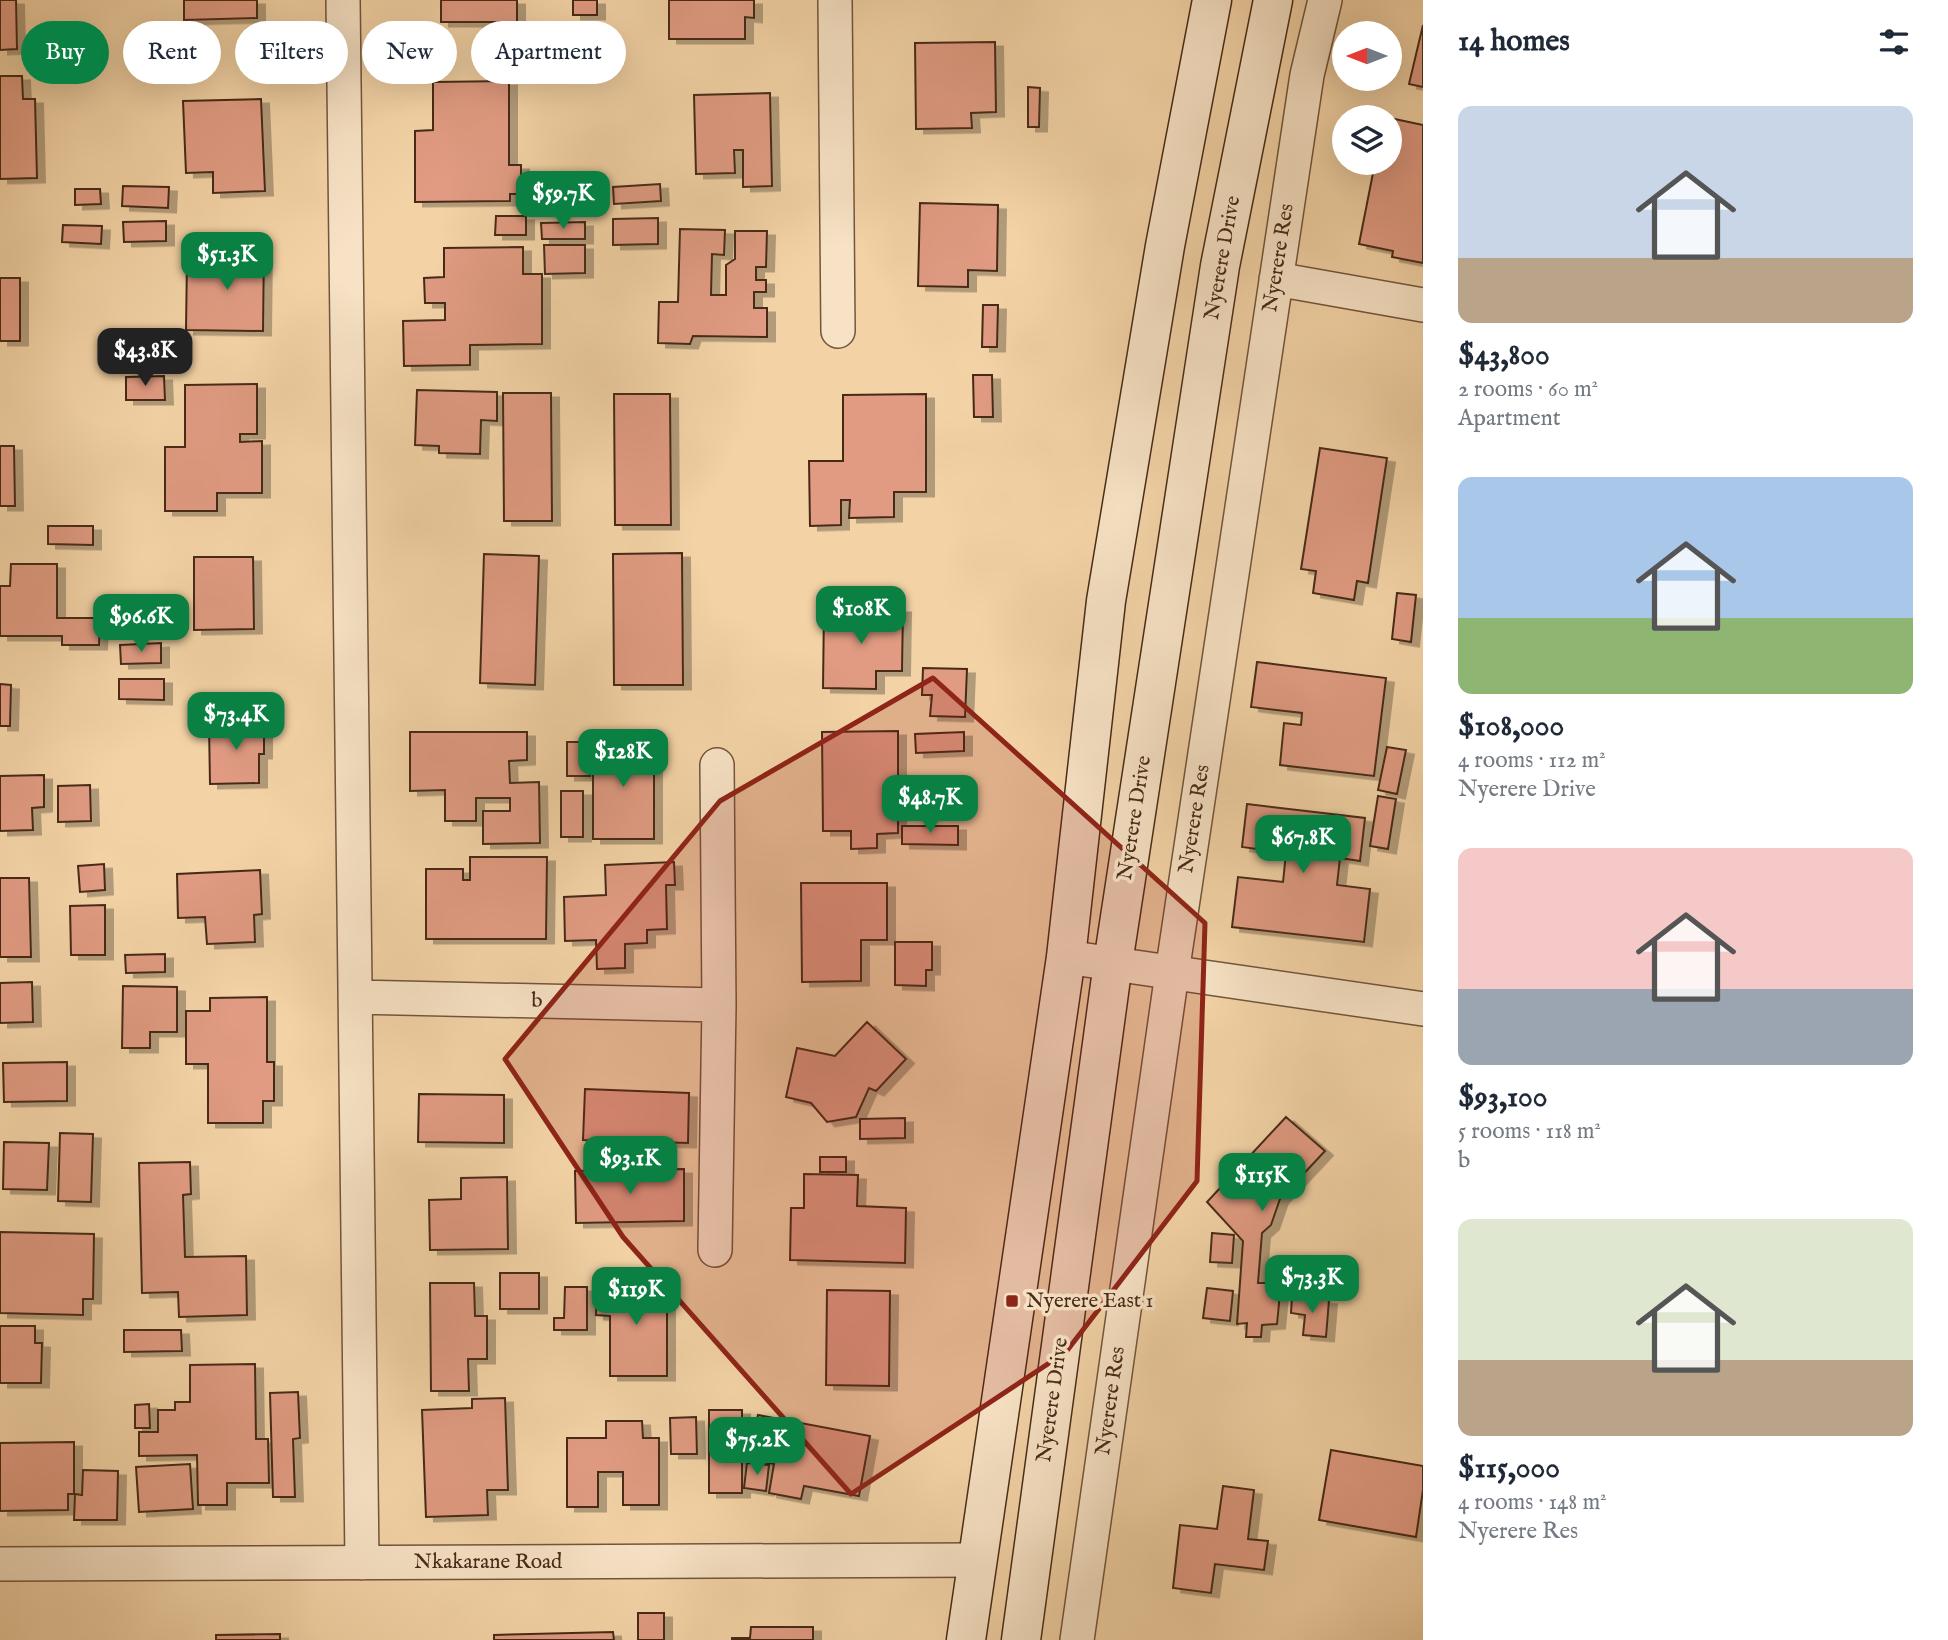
<!DOCTYPE html>
<html lang="en">
<head>
<meta charset="utf-8">
<style>
	body { margin:0; font-family:"IM FELL English",serif; background:#f6f6f7; color:#1f2937; height:100vh; display:flex; flex-direction:column; font-size:26px; white-space:nowrap }
	* { box-sizing:border-box; margin:0 }
	p { font-size:23px; color:#747a83 }
	.icon { flex:none; width:38px; height:38px; fill:none; stroke:currentColor; stroke-width:2; stroke-linecap:round; stroke-linejoin:round }
	.map { position:relative; flex:1; overflow:hidden }
	.sheet { display:flex; flex-direction:column; background:#fff; width:525px }
	.sheet>* { flex:none }
	.top-card { position:absolute; left:21px; top:21px; width:665px; height:63px; display:flex; gap:14px }
	.needle { width:46px; rotate:270deg }
	.fabs { position:absolute; left:1332px; top:21px; display:grid; gap:14px }
	.fabs a { display:grid; place-items:center; width:70px; height:70px; border-radius:50%; background:#fff; box-shadow:0 7px 28px #0002; font-size:35px }
	.price { position:absolute; translate:-50% -60px; padding:0 16px; border-radius:14px; background:#0b8043; color:#fff; font-size:23px; line-height:46px; filter:drop-shadow(0 2px 4px #0008) }
	.price::after { content:''; position:absolute; left:50%; top:42px; width:21px; height:16px; margin-left:-10px; background:inherit; clip-path:polygon(0 0,100% 0,50% 100%) }
	.price.on { background:#222; color:#fff }
	ul { padding:0; list-style:none }
	li { display:grid; align-content:center; gap:14px; height:371px; padding:0 35px }
	li span { display:grid; place-items:center; height:217px; border-radius:14px; color:#555 }
	li>.icon { margin-inline-start:auto }
	span .icon { width:126px; height:126px; fill:#fffc; stroke-width:1 }
	li b { font-size:30px }
	h2 { display:flex; justify-content:space-between; align-items:center; height:84px; padding:0 35px; font-size:30px }
	.tag { padding:0 24px; border-radius:32px; background:#fff; box-shadow:0 7px 28px #0002; font-size:24px; line-height:63px }
	.tag.on { background:#0b8043; color:#fff }
	main { display:flex; flex:1; min-height:0 }
	.map>svg:first-child { display:block }
	.building { fill:#e09b82; stroke:#472b19; stroke-width:2; filter:url(#shadow) }
	.lines { fill:none; stroke-linecap:round; stroke-linejoin:round }
	.street-casing { stroke:#72553c; stroke-width:36 }
	.secondary-casing { stroke:#472b19; stroke-width:41 }
	.street { stroke:#f7e2c5; stroke-width:33 }
	.secondary { stroke:#f7e2c5; stroke-width:38 }
	.marked { fill:#8f2418; fill-opacity:0.2; stroke:#8f2418; stroke-width:5; stroke-linejoin:round }
	.poi-dot { fill:#8f2418; stroke:#f7e2c5; stroke-width:2.5 }
	.labels { text-anchor:middle; dominant-baseline:central; stroke-width:7; stroke-linejoin:round; paint-order:stroke }
	.street-label { font-size:21px; fill:#472b19; stroke:#f7e2c5 }
	.poi-label { font-size:21px; fill:#472b19; stroke:#f7e2c5; text-anchor:start }
</style>
</head>
<body>
<main>
<div class="map">
<svg width="1423" height="1640" viewBox="0 0 1423 1640">
	<defs>
		<filter id="shadow"><feDropShadow dx="8" dy="4.5" stdDeviation="0" flood-color="#0004"/></filter>
	</defs>
	<rect width="100%" height="100%" fill="#f3d3a6"/>
	<filter id="stains"><feTurbulence type="fractalNoise" baseFrequency=".00286" numOctaves="4"/><feColorMatrix values="0 0 0 0 .2 0 0 0 0 .09 0 0 0 0 .02 0 0 0 .5 -.17"/></filter>
	<radialGradient id="worn" r=".72"><stop offset=".6" stop-color="#630" stop-opacity="0"/><stop offset="1" stop-color="#630" stop-opacity=".3"/></radialGradient>
	<path class="building" d="M0,0H16L17,49L0,50Z
		M184,0H257V18L184,20Z
		M441,0H517V22H441Z
		M573,0H597V15H573Z
		M669,0H754V18L745,17V39H669Z
		M1423,25V87L1409,84Z
		M995,42L996,112L971,113L972,128L916,129L915,43Z
		M0,76H22L23,99H35L37,178L0,179Z
		M509,81V165H521V194H510V201L415,202V131L433,130V82Z
		M1028,87L1040,88L1039,127H1028Z
		M770,93L772,186L743,187V150H734L735,173L696,174L694,95Z
		M261,99L265,191L213,193V172L186,173L183,101Z
		M1390,118L1423,125V263L1392,257L1393,251L1359,244L1375,163H1390Z
		M587,172L589,204L537,205V187H557V173Z
		M660,184L661,201L614,204L613,187Z
		M123,186L169,187L168,208L122,206Z
		M75,189H100L101,204L75,205Z
		M920,203L998,205L997,271L968,270V287L918,286Z
		M496,216H526V235H495Z
		M658,218V244L613,245V219Z
		M166,221V241L124,242L123,222Z
		M585,222V239H542L541,223Z
		M63,225L102,226L101,244L62,242Z
		M680,229L725,230L724,255L712,254L711,295H726V265L735,259V231H767L766,267H756V280H766V292H754V308H767V337L693,336L690,344L658,343L659,302H678Z
		M228,244H264L263,331L186,330L187,259H218L217,276H228Z
		M544,245H585V273L545,274Z
		M523,247V274H542V344L470,345V365L404,366L403,321L445,320V303H425L424,278L444,277V248Z
		M0,278H20V341H0Z
		M983,305H998L997,347H982Z
		M973,375H992L993,417H974Z
		M164,376L165,400H126V377Z
		M257,384V434H240V442L262,441V493H217V511H165V447H185V385Z
		M417,390L497,392V421L481,420L480,454L439,453V446L415,445Z
		M503,393H551L552,521H504Z
		M614,394H670L671,525H615Z
		M926,394V492H894V517L849,518L850,500H841V525L810,526L809,461H843V395Z
		M0,446H14L15,506H0Z
		M1320,448L1387,458L1368,583L1357,581L1354,600L1313,593L1316,571L1301,569Z
		M48,526H93V545L48,544Z
		M682,553L683,685H614L613,554Z
		M484,554L539,556L535,685L480,683Z
		M194,557H253L254,629L194,630Z
		M11,564H57V618H100L99,645H62V636H0V586H10Z
		M1397,593L1416,595L1411,642L1392,639Z
		M824,607L903,608L902,671H876V689L823,688Z
		M161,643V663L121,664L120,645Z
		M1257,662L1386,678L1374,776L1280,765L1284,723L1301,725L1302,713L1251,707Z
		M923,668L967,669L965,717L930,716L932,695H922Z
		M119,679H164V700L119,699Z
		M0,684L11,685L10,726H0Z
		M264,722V754H259V783L210,784L209,724Z
		M898,731V833L877,834V848L851,849V831H823L822,732Z
		M410,732H527V760L509,761L510,783L539,782L540,843L483,844V811H510V798H476V821H445V790L410,791Z
		M964,732V751L916,753L915,734Z
		M593,740H654V839H593Z
		M567,742H590V776H567Z
		M1387,747L1406,750L1397,794L1378,790Z
		M44,775V807L32,808L33,830L0,831V776Z
		M90,785L91,821L58,822V786Z
		M561,791H583V837H561Z
		M1378,796L1396,799L1388,849L1370,846Z
		M1247,804L1365,818L1360,861L1340,858L1337,885L1370,889L1364,942L1232,927L1238,877L1283,882L1286,853L1242,847Z
		M902,826H958V845L902,844Z
		M470,857H547L546,939H426V869H463V880H470Z
		M674,862L675,885H666L667,929L647,930V943L625,944V968L597,969L596,940L565,941L564,897L606,895L605,865Z
		M104,864L105,890L80,892L78,866Z
		M260,870L262,914L254,915L255,942L207,944L205,917L178,918L177,874Z
		M0,878H29L31,957H0Z
		M801,883H887V940H861V981L802,982Z
		M105,905V955H71L70,906Z
		M895,942H932V970H926V986L895,985Z
		M165,954V972L126,973L125,955Z
		M32,982L33,1022L0,1023V983Z
		M123,986L177,987V1032H150V1048H122Z
		M267,997V1062H274V1101H263V1123H208V1064H186V1011H210V998Z
		M867,1022L906,1059L876,1091L869,1088L856,1117L827,1122L811,1103L786,1097L797,1048L835,1056Z
		M67,1062V1101L4,1102L3,1063Z
		M585,1089L689,1093L688,1143L583,1140Z
		M419,1094L504,1095V1143L418,1142Z
		M1286,1117L1325,1151L1280,1199L1271,1225L1262,1233L1258,1283H1281L1277,1324L1262,1325L1261,1337H1246L1247,1323L1237,1324L1243,1241L1207,1202Z
		M905,1118V1138L860,1139V1119Z
		M60,1133L93,1134L91,1202L58,1201Z
		M4,1142L49,1143L47,1190L3,1189Z
		M820,1157H846V1172H820Z
		M190,1162L191,1194L183,1195L185,1257L246,1256L247,1315L179,1317L178,1292L142,1293L139,1163Z
		M684,1169V1221L576,1223L575,1171Z
		M804,1174L858,1175L857,1206L906,1208L905,1263L790,1260L791,1208H804Z
		M507,1177L508,1249L430,1250L429,1200L461,1199V1178Z
		M0,1232L94,1234L93,1299H83V1315L0,1313Z
		M1212,1233L1234,1235L1232,1263L1210,1262Z
		M500,1273H539V1309H500Z
		M430,1283H474L475,1316H487V1359H468L469,1391H431Z
		M597,1283H667V1376H610V1316L596,1315Z
		M565,1287H587V1330H554V1318H564Z
		M1207,1288L1233,1291L1230,1321L1203,1318Z
		M827,1290L890,1291L889,1386L826,1385Z
		M1292,1296L1329,1300L1326,1337L1303,1335L1305,1315L1291,1313Z
		M0,1326H35V1343H42L41,1383H0Z
		M124,1330H181L182,1351L124,1352Z
		M255,1364L256,1439H268L269,1483H227V1505H198L197,1455L139,1456V1432H158V1410H175V1402H190V1365Z
		M298,1392L300,1438L293,1439L295,1497H273L270,1393Z
		M505,1398L508,1490H487L488,1515L426,1517L422,1410L472,1408V1399Z
		M149,1404L150,1428H135V1405Z
		M709,1410H742V1493H709Z
		M758,1415L870,1436L859,1496L804,1486L801,1499L769,1493L774,1464L749,1459Z
		M696,1417L697,1454H671L670,1418Z
		M606,1421H642L643,1438H659V1505H623V1472H598V1507H567V1438H606Z
		M74,1442V1494H68V1510L0,1511V1443Z
		M1331,1450L1423,1466V1490L1416,1537L1319,1520Z
		M747,1463L769,1465L766,1491L744,1488Z
		M190,1464L193,1509L139,1512L136,1467Z
		M83,1470L118,1471L117,1520H74L75,1494L82,1495Z
		M1223,1486L1254,1490L1248,1539L1268,1541L1264,1570L1215,1564L1211,1593L1173,1588L1180,1525L1217,1529Z
		M638,1613H664V1640H638Z
		M751,1627H813V1640H732V1638H750Z
		M613,1632L614,1640H494V1635Z
		M280,1634V1640H216V1635Z"/>
	<g class="lines">
		<defs>
			<path id="street" d="M343,0L362,1563
				M835,0L838,331
				M1276,279L1423,305
				M1066,957L1423,1009
				M355,997L719,1005
				M715,1250L719,1005L717,765
				M0,1564L976,1560
				M1077,1640L1172,973L1307,75L1325,0"/>
			<path id="secondary" d="M966,1640L1066,957L1106,601L1165,246L1212,0
				M1021,1640L1113,963L1220,266L1273,0"/>
		</defs>
		<use href="#street" class="street-casing"/>
		<use href="#secondary" class="secondary-casing"/>
		<use href="#street" class="street"/>
		<use href="#secondary" class="secondary"/>
	</g>
	<path class="marked" d="M933,678L1205,923L1197,1181L1066,1352L851,1494L623,1237L505,1059L720,801Z"/>
	<rect class="poi-dot" x="1005" y="1294" width="14" height="14" rx="3.5"/>
	<g class="labels">
		<g class="street-label">
			<text transform="translate(1223 258) rotate(-80)">Nyerere Drive</text>
			<text transform="translate(1279 258) rotate(-81)">Nyerere Res</text>
			<text transform="translate(1135 818) rotate(-81)">Nyerere Drive</text>
			<text transform="translate(1195 819) rotate(-81)">Nyerere Res</text>
			<text transform="translate(537 1001) rotate(1)">b</text>
			<text transform="translate(1053 1400) rotate(-82)">Nyerere Drive</text>
			<text transform="translate(1111 1401) rotate(-82)">Nyerere Res</text>
			<text x="488" y="1562">Nkakarane Road</text>
		</g>
		<g class="poi-label">
			<text x="1026" y="1301">Nyerere East 1</text>
		</g>
	</g>
	<rect width="100%" height="100%" filter="url(#stains)"/>
	<rect width="100%" height="100%" fill="url(#worn)"/>
</svg>
<div class="fabs">
<a><svg class="needle" viewBox="-14 -14 28 28"><path d="M0-13l5 13h-10z" fill="#e53935"/><path d="M0 13l5-13h-10z" fill="#747a83"/></svg></a>
<a><svg class="icon" aria-label="layers" viewBox="0 0 24 24"><path d="M12 4l9 5-9 5-9-5zM3 14l9 5 9-5"/></svg></a>
</div>
<b class="price" style="left:563px;top:231px">$59.7K</b>
<b class="price" style="left:227px;top:292px">$51.3K</b>
<b class="price on" style="left:145px;top:388px">$43.8K</b>
<b class="price" style="left:861px;top:646px">$108K</b>
<b class="price" style="left:141px;top:654px">$96.6K</b>
<b class="price" style="left:236px;top:752px">$73.4K</b>
<b class="price" style="left:623px;top:789px">$128K</b>
<b class="price" style="left:930px;top:835px">$48.7K</b>
<b class="price" style="left:1303px;top:875px">$67.8K</b>
<b class="price" style="left:630px;top:1196px">$93.1K</b>
<b class="price" style="left:1262px;top:1213px">$115K</b>
<b class="price" style="left:1312px;top:1315px">$73.3K</b>
<b class="price" style="left:636px;top:1327px">$119K</b>
<b class="price" style="left:757px;top:1477px">$75.2K</b>
<div class="top-card">
<a class="tag on">Buy</a>
<a class="tag">Rent</a>
<a class="tag">Filters</a>
<a class="tag">New</a>
<a class="tag">Apartment</a>
</div>
</div>
<section class="sheet">
<h2>14 homes<svg class="icon" aria-label="filters" viewBox="0 0 24 24"><path d="M4 7h16M4 17h16"/><circle cx="9" cy="7" r="2"/><circle cx="15" cy="17" r="2"/></svg></h2>
<ul>
<li><span style="background:linear-gradient(#c9d6e8 70%,#b9a48a 0)"><svg class="icon" aria-label="home" viewBox="0 0 24 24"><path d="M3 11l9-7 9 7M6 9v11h12V9"/></svg></span><div><b>$43,800</b><p>2 rooms · 60 m²</p><p>Apartment</p></div></li>
<li><span style="background:linear-gradient(#a9c7e8 65%,#8fb573 0)"><svg class="icon" aria-label="home" viewBox="0 0 24 24"><path d="M3 11l9-7 9 7M6 9v11h12V9"/></svg></span><div><b>$108,000</b><p>4 rooms · 112 m²</p><p>Nyerere Drive</p></div></li>
<li><span style="background:linear-gradient(#f6c9c9 65%,#9aa5b1 0)"><svg class="icon" aria-label="home" viewBox="0 0 24 24"><path d="M3 11l9-7 9 7M6 9v11h12V9"/></svg></span><div><b>$93,100</b><p>5 rooms · 118 m²</p><p>b</p></div></li>
<li><span style="background:linear-gradient(#dfe7d0 65%,#b9a48a 0)"><svg class="icon" aria-label="home" viewBox="0 0 24 24"><path d="M3 11l9-7 9 7M6 9v11h12V9"/></svg></span><div><b>$115,000</b><p>4 rooms · 148 m²</p><p>Nyerere Res</p></div></li>
</ul>
</section>
</main>
</body>
</html>
